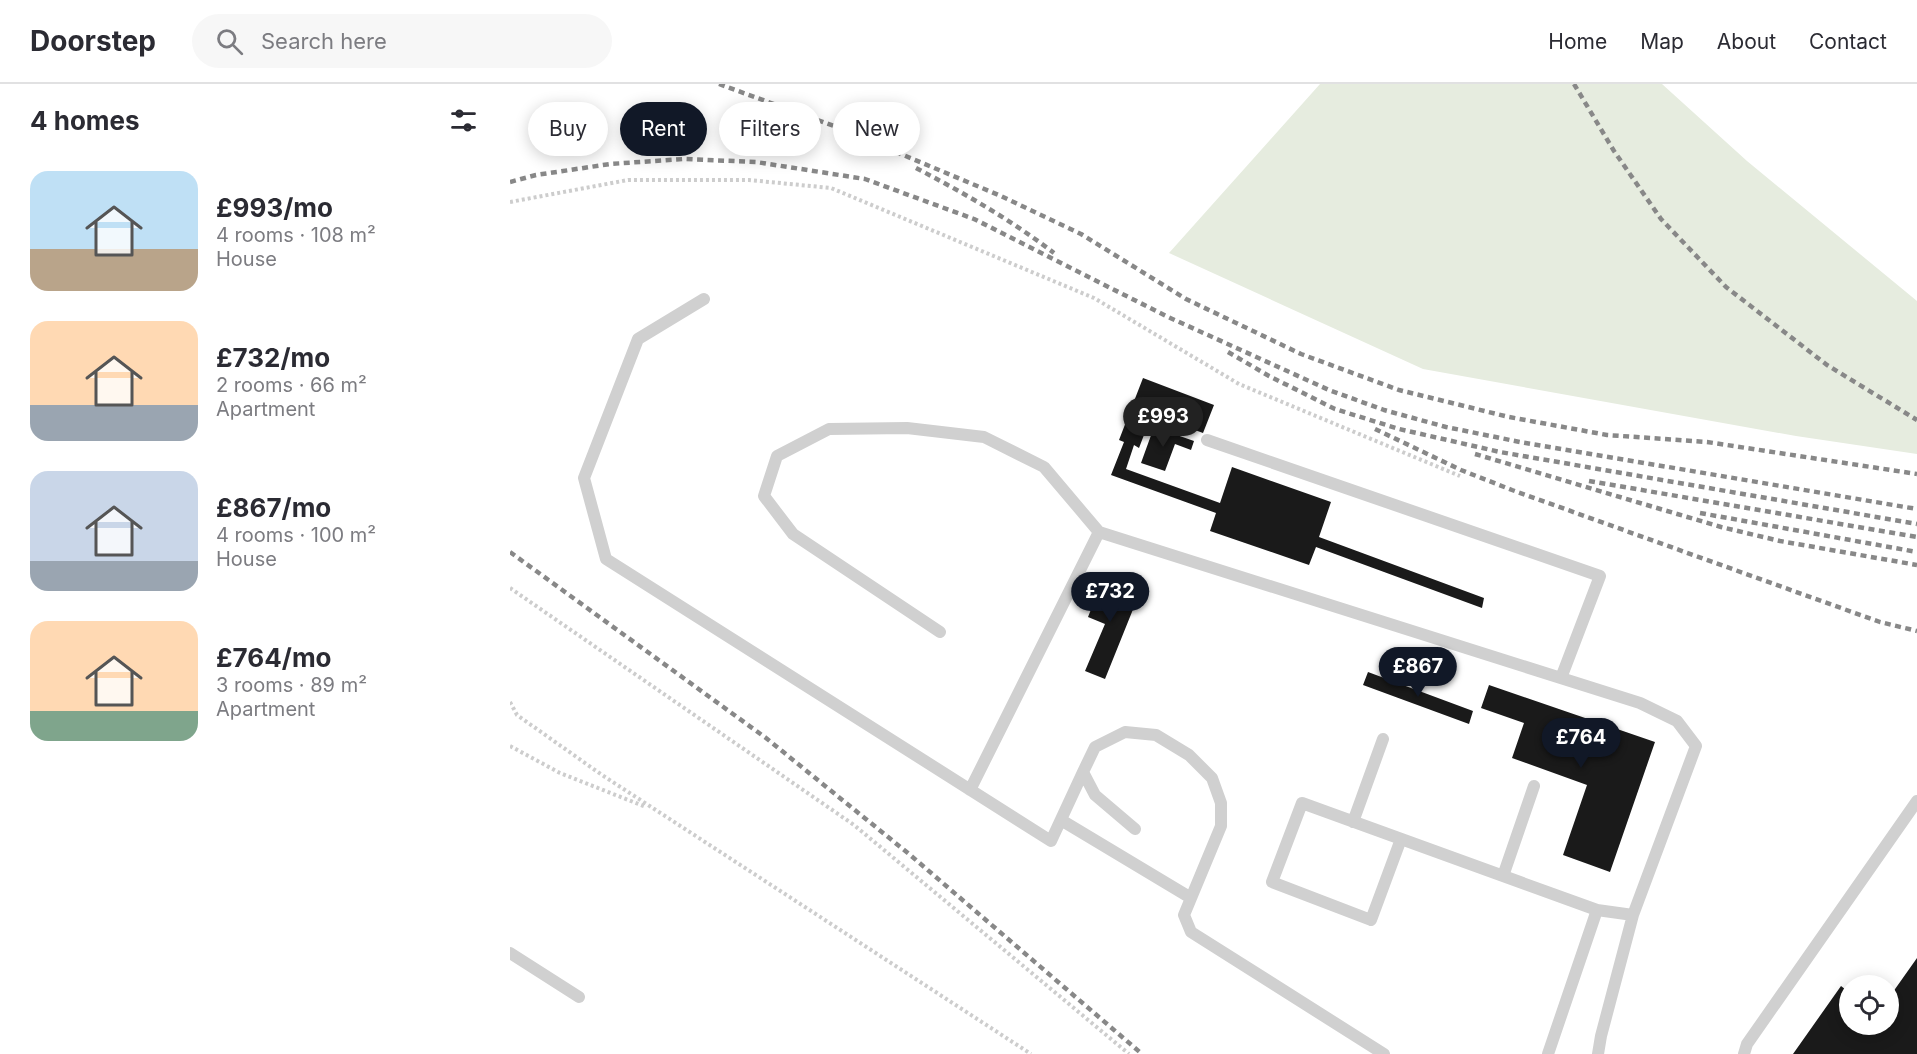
<!DOCTYPE html>
<html lang="en">
<head>
<meta charset="utf-8">
<style>
	body { margin:0; font-family:Inter,sans-serif; background:#f7f7f7; color:#2b2b33; height:100vh; display:flex; flex-direction:column; font-size:22px; white-space:nowrap }
	* { box-sizing:border-box; margin:0 }
	p { font-size:20px; color:#7c7c81 }
	.icon { flex:none; width:33px; height:33px; fill:none; stroke:currentColor; stroke-width:2; stroke-linecap:round; stroke-linejoin:round }
	.map { position:relative; flex:1; overflow:hidden }
	.side { display:flex; flex-direction:column; background:#fff; width:510px }
	.side>* { flex:none }
	.top-card { position:absolute; left:18px; top:18px; width:570px; height:54px; display:flex; gap:12px }
	.tools { position:absolute; left:1329px; top:891px; display:grid; gap:12px }
	.tools a { display:grid; place-items:center; width:60px; height:60px; border-radius:50%; background:#fff; box-shadow:0 3px 15px #0003; font-size:30px }
	.price { position:absolute; translate:-50% -51px; padding:0 14px; border-radius:21px; background:#111827; color:#fff; font-size:20px; line-height:39px; filter:drop-shadow(0 2px 3px #0008) }
	.price::after { content:''; position:absolute; left:50%; top:36px; width:18px; height:14px; margin-left:-9px; background:inherit; clip-path:polygon(0 0,100% 0,50% 100%) }
	.price.on { background:#222; color:#fff }
	ul { padding:0; list-style:none }
	li { display:flex; align-items:center; gap:18px; height:150px; padding:0 30px }
	li span { display:grid; place-items:center; flex:none; width:168px; height:120px; border-radius:18px; color:#555 }
	li>.icon { margin-inline-start:auto }
	span .icon { width:72px; height:72px; fill:#fffc; stroke-width:1 }
	li b { font-size:26px }
	h2 { display:flex; justify-content:space-between; align-items:center; height:72px; padding:0 30px; font-size:26px }
	.chip { padding:0 21px; border-radius:27px; background:#fff; box-shadow:0 3px 15px #0003; font-size:21px; line-height:54px }
	.chip.on { background:#111827; color:#fff }
	header { display:flex; align-items:center; gap:36px; box-sizing:border-box; height:84px; padding:0 30px; background:#fff; border-bottom:2px solid #e1e1e2 }
	header strong { font-size:28px }
	nav { display:flex; gap:33px; margin-inline-start:auto; font-size:21px }
	.search { width:420px; height:54px; background:#f7f7f7; display:flex; align-items:center; gap:15px; box-sizing:border-box; padding:0 21px; border-radius:33px; color:#7c7c81; font-size:22px }
	main { display:flex; flex:1; min-height:0 }
	.map>svg:first-child { display:block }
	.green { fill:#e6ecdf }
	.building { fill:#1a1a1a }
	.lines { fill:none; stroke-linecap:round; stroke-linejoin:round }
	.path { stroke:#cdcdcd; stroke-width:4; stroke-dasharray:3 3; stroke-linecap:butt }
	.lane { stroke:#d0d0d0; stroke-width:12 }
	.rail { stroke:#888; stroke-width:4.5; stroke-dasharray:6 4.5; stroke-linecap:butt }
</style>
</head>
<body>
<header>
<strong>Doorstep</strong>
<div class="search"><svg class="icon" aria-label="search" viewBox="0 0 24 24"><circle cx="10" cy="10" r="6"/><path d="M15 15l6 6"/></svg>Search here</div>
<nav><a>Home</a><a>Map</a><a>About</a><a>Contact</a></nav>
</header>
<main>
<section class="side">
<h2>4 homes<svg class="icon" aria-label="filters" viewBox="0 0 24 24"><path d="M4 7h16M4 17h16"/><circle cx="9" cy="7" r="2"/><circle cx="15" cy="17" r="2"/></svg></h2>
<ul>
<li><span style="background:linear-gradient(#bfe0f5 65%,#b9a48a 0)"><svg class="icon" aria-label="home" viewBox="0 0 24 24"><path d="M3 11l9-7 9 7M6 9v11h12V9"/></svg></span><div><b>£993/mo</b><p>4 rooms · 108 m²</p><p>House</p></div></li>
<li><span style="background:linear-gradient(#ffd9b3 70%,#9aa5b1 0)"><svg class="icon" aria-label="home" viewBox="0 0 24 24"><path d="M3 11l9-7 9 7M6 9v11h12V9"/></svg></span><div><b>£732/mo</b><p>2 rooms · 66 m²</p><p>Apartment</p></div></li>
<li><span style="background:linear-gradient(#c9d6e8 75%,#9aa5b1 0)"><svg class="icon" aria-label="home" viewBox="0 0 24 24"><path d="M3 11l9-7 9 7M6 9v11h12V9"/></svg></span><div><b>£867/mo</b><p>4 rooms · 100 m²</p><p>House</p></div></li>
<li><span style="background:linear-gradient(#ffd9b3 75%,#7fa58c 0)"><svg class="icon" aria-label="home" viewBox="0 0 24 24"><path d="M3 11l9-7 9 7M6 9v11h12V9"/></svg></span><div><b>£764/mo</b><p>3 rooms · 89 m²</p><p>Apartment</p></div></li>
</ul>
</section>
<div class="map">
<svg width="1407" height="970" viewBox="0 0 1407 970">
	<rect width="100%" height="100%" fill="#fff"/>
	<path class="green" d="M810,0H1152L1237,77L1407,217V370L1286,352L913,285L659,169Z"/>
	<path class="building" d="M633,294L704,321L693,349L642,330L629,364L624,361L616,385L710,419L722,383L821,418L809,453L974,514L972,524L806,463L799,481L700,447L706,429L601,391L614,358L609,356Z
		M644,343L684,357L681,366L665,360L655,387L631,379Z
		M594,493L630,508L595,595L575,587L595,540L578,533Z
		M858,588L963,627L959,640L853,601Z
		M979,601L1145,658L1100,788L1053,771L1077,701L1002,674L1014,639L971,624Z
		M1407,874V970H1283L1331,902L1340,909V940H1378V915Z"/>
	<g class="lines">
		<path class="path" d="M0,118L118,96H239L321,104L584,214L729,300L950,392
			M0,504L344,741L619,970
			M0,618L7,631L92,691L521,970
			M0,662L50,689L136,723"/>
		<path class="lane" d="M194,215L128,255L74,394L96,475L541,757L573,688
			M697,356L1090,492L1051,594
			M430,548L283,450L254,412L267,372L319,345L397,344L474,353L534,383L589,448L1130,619L1167,637L1186,662L1123,831L1091,952L1088,970
			M460,706L589,448
			M551,736L681,814
			M843,738L873,655
			M625,745L585,711L573,688L585,663L615,648L646,651L679,671L702,694L711,719V742L674,831L681,848L874,970
			M891,755L861,836L762,798L792,719L1087,826L1123,831
			M993,792L1024,702
			M0,869L69,913
			M1038,970L1087,826
			M1234,970L1237,960L1407,717"/>
		<path class="rail" d="M209,0L324,42L491,112L571,150L676,215L791,270L889,306L999,333L1097,351L1197,358L1407,390
			M1064,0L1104,67L1151,135L1216,203L1317,281L1407,336
			M406,84C454,109 501,136 544,169
			M0,98L26,91L100,80L174,75L246,78L355,95L464,135L656,232L819,306L874,326L936,343L1010,358L1407,425
			M718,268L759,292L825,325L889,345L990,368L1407,440
			M865,345L951,386L1002,406L1370,538L1407,547
			M965,370L1211,443L1270,457L1407,481
			M1079,397L1407,453
			M1190,429L1407,468
			M0,468L256,654L399,770L632,970"/>
	</g>
</svg>
<div class="tools">
<a><svg class="icon" aria-label="locate" viewBox="0 0 24 24"><circle cx="12" cy="12" r="6"/><path d="M12 2v4M12 18v4M2 12h4M18 12h4"/></svg></a>
</div>
<b class="price on" style="left:653px;top:364px">£993</b>
<b class="price" style="left:600px;top:539px">£732</b>
<b class="price" style="left:908px;top:614px">£867</b>
<b class="price" style="left:1071px;top:685px">£764</b>
<div class="top-card">
<a class="chip">Buy</a>
<a class="chip on">Rent</a>
<a class="chip">Filters</a>
<a class="chip">New</a>
</div>
</div>
</main>
</body>
</html>
